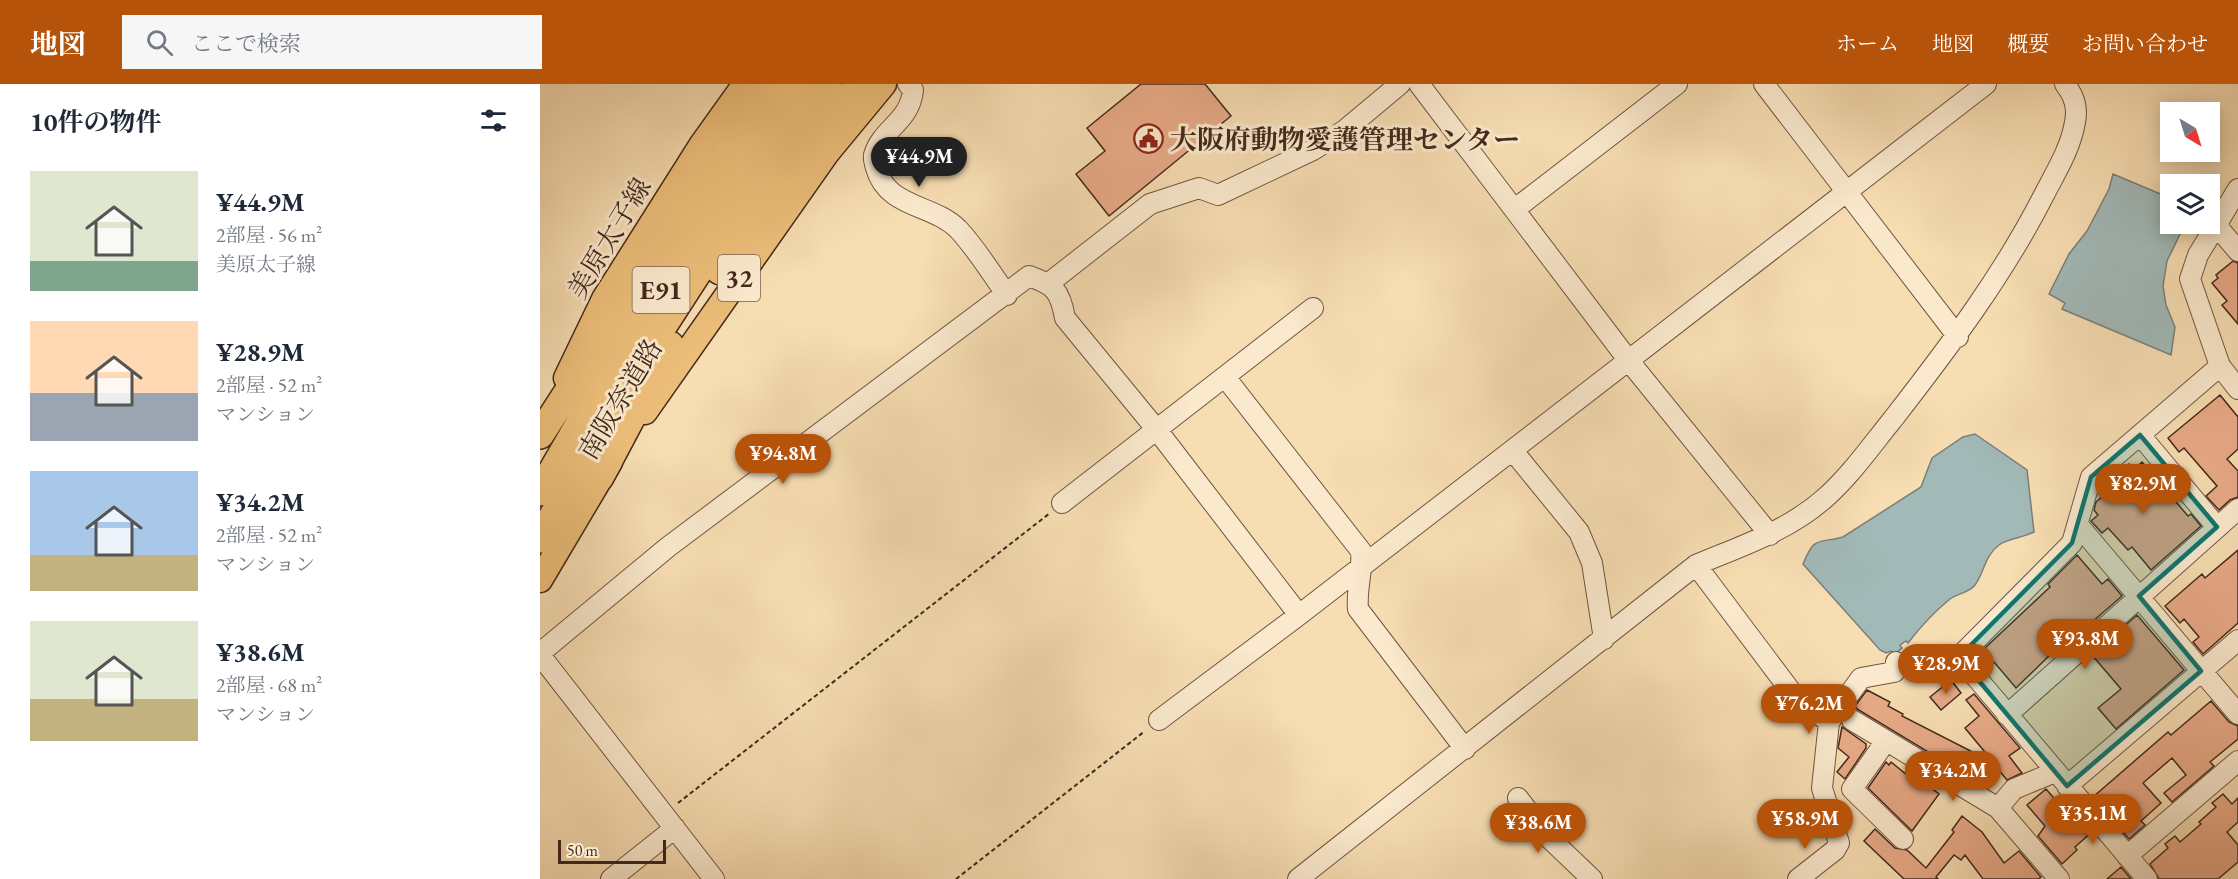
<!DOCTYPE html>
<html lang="ja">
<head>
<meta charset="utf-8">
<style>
	body { margin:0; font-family:"EB Garamond","Noto Serif JP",serif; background:#f6f6f7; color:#1f2937; height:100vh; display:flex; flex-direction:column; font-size:22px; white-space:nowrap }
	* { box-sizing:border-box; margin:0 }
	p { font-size:20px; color:#747a83 }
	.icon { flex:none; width:33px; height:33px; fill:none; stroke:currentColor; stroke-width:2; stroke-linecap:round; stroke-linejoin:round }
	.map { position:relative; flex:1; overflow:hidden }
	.side { display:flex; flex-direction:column; background:#fff; width:540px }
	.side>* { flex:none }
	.needle { width:39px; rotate:142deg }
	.tools { position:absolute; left:1620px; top:18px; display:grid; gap:12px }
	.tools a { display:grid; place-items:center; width:60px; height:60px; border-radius:0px; background:#fff; box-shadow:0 3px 15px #0003; font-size:30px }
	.scale { position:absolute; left:18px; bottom:15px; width:108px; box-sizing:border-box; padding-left:6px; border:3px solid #44281c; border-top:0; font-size:16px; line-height:21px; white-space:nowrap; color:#44281c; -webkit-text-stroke:4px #fae9cd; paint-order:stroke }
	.price { position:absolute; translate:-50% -51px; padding:0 14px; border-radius:21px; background:#b45309; color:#fff; font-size:20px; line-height:39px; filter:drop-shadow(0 2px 3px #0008) }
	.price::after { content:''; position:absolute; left:50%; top:36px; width:18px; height:14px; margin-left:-9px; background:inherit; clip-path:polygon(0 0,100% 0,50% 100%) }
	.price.selected { background:#222; color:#fff }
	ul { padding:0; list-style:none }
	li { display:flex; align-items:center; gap:18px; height:150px; padding:0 30px }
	li span { display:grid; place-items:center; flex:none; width:168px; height:120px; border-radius:0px; color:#555 }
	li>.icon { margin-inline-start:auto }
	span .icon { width:72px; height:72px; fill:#fffc; stroke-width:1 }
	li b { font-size:26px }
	h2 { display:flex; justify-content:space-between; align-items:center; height:72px; padding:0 30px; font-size:26px }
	header { display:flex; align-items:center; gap:36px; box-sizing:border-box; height:84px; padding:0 30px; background:#b45309; color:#fff }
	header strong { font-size:28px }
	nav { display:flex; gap:33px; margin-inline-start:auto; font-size:21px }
	.search { width:420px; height:54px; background:#f6f6f7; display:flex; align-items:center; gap:15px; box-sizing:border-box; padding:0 21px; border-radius:0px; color:#747a83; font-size:22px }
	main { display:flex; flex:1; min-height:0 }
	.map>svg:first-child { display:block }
	.water { fill:#a1b9b7; stroke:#7c7f79; stroke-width:1.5 }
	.building { fill:#e8aa87; stroke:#44281c; stroke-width:1.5 }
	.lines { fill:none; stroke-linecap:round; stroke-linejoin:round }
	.minor-casing { stroke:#715542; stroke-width:22 }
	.major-casing { stroke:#44281c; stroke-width:27 }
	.highway-casing { stroke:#44281c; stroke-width:30 }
	.path { stroke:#44281c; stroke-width:2; stroke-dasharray:4.5 3; stroke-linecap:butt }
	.minor { stroke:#fae9cd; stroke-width:20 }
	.major { stroke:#ecbe79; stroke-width:24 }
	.highway { stroke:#ecbe79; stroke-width:27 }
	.marked { fill:#0f766e; fill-opacity:0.2; stroke:#0f766e; stroke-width:4.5; stroke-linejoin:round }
	.labels { text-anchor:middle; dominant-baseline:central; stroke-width:6; stroke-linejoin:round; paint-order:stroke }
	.shield { fill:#fae9cd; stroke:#7b6251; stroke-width:1.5 }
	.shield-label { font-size:26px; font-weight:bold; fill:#44281c }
	.poi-label { font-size:27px; font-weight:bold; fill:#44281c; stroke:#fae9cd; text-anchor:start }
	.street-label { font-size:27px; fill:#44281c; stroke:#fae9cd }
</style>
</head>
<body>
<header>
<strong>地図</strong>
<div class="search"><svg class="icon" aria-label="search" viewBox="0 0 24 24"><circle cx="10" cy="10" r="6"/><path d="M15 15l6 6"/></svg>ここで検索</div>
<nav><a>ホーム</a><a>地図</a><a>概要</a><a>お問い合わせ</a></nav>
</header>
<main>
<section class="side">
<h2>10件の物件<svg class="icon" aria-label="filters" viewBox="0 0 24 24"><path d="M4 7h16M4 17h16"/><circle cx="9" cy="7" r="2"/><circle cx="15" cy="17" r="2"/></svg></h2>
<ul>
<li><span style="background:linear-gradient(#dfe7d0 75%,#7fa58c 0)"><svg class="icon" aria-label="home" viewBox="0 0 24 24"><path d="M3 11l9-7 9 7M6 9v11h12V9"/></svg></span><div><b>¥44.9M</b><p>2部屋 · 56 m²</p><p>美原太子線</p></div></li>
<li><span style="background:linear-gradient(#ffd9b3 60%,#9aa5b1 0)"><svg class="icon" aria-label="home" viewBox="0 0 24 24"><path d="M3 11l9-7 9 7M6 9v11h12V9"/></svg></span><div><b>¥28.9M</b><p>2部屋 · 52 m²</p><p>マンション</p></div></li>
<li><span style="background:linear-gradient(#a9c7e8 70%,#c2b280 0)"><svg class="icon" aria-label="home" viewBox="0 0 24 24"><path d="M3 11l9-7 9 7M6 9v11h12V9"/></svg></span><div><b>¥34.2M</b><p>2部屋 · 52 m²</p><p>マンション</p></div></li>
<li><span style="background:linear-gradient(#dfe7d0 65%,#c2b280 0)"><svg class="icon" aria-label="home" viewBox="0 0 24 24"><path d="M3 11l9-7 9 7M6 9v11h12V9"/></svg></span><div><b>¥38.6M</b><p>2部屋 · 68 m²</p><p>マンション</p></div></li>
</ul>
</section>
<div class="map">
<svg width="1698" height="795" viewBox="0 0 1698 795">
	<rect width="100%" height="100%" fill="#f7ddb2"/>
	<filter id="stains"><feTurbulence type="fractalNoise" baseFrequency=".00333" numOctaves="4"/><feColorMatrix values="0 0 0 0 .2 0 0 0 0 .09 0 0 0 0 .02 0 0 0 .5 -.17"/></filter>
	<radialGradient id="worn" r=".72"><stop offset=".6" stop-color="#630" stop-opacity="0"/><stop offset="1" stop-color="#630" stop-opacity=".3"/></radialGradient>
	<path class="water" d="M1573,90L1630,114V140H1645L1627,177L1623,202L1626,221L1635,243L1631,271L1522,225L1525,219L1509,210L1529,170L1547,147L1569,105Z
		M1435,350L1487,386L1494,448C1483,454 1468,454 1459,461C1445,471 1444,489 1435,501C1429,509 1418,509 1410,515C1394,528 1381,542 1368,559L1366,557L1360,561L1362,564L1355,570L1351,567L1346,569L1340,566L1263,480C1275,451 1277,460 1303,453L1381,403L1392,374L1423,353Z"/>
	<path class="building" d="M601,0H665L691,32L569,132L536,90L565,67L547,44Z
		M1693,177L1698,179V240L1682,221L1687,217L1672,199L1678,194L1676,191Z
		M1680,311L1698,333V365L1687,375L1698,387V413L1690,416L1679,426L1666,412L1677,402L1644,364L1639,368L1628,354Z
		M1602,378L1648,432L1651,430L1661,442L1611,486L1592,463L1588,466L1568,444L1562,449L1551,437L1558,431L1554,426L1556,418L1562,413L1559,410L1568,402L1567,400L1589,380L1594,385Z
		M1698,466V539L1663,570L1653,558L1659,553L1644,535L1640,539L1625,522L1662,490L1665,494Z
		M1537,471L1562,500L1568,495L1582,512L1514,571L1512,569L1476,604L1454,578L1445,585L1436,575L1445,564L1510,503L1508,500Z
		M1597,531L1644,586L1576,645L1558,624L1581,605L1552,571Z
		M1411,596L1421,609L1401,626L1390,613Z
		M1327,606L1350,618L1348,622L1363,630L1362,632L1454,679L1425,644L1439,632L1426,616L1434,610L1480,664L1469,672L1482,689L1467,696L1458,685L1448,702L1433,695L1317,625L1315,622Z
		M1671,617L1689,638L1698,642V655L1670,678L1674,682L1632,718L1624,709L1646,691L1632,674L1603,699L1621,719L1601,737L1605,741L1589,755L1553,713L1628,648L1631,651Z
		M1302,643L1326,660V664L1305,695L1297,688L1309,673L1298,664Z
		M1346,678L1349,681L1351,678L1367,691L1370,688L1399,710L1372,747L1328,704Z
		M1506,705L1532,735L1537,731L1552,748L1535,763L1537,766L1522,780L1498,752L1505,742L1487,721Z
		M1683,710L1692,720L1698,714V738L1687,748L1698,761V778L1678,795H1619L1610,780L1628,764L1625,760L1635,752L1640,758L1661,740L1659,738L1676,723L1672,719Z
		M1422,732L1442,748L1464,779L1479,767L1501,793L1498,795H1443L1425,771L1421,776L1414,771L1396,793L1398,795H1364L1324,757L1335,745L1355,764L1367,766L1386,784L1414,748L1412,746Z
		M1581,783L1591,795H1567Z"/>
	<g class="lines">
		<defs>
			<path id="minor" d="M368,0L373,6C370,38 342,44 334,71C333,75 335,80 336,84C347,124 393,120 418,145C436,164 451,189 467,211
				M879,0L1089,277L1230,451
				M1224,0L1418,253
				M975,125L1137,0
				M1675,140L1698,167
				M509,199L610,120L659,104L678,111L773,66L805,46L860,0
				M1680,282L1698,305
				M685,293L821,467C823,487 816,506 818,525L925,665
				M1600,351L1677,443
				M973,367L1039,448L1052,479L1064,555
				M522,419L773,224
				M1539,442L1698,630
				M1156,481L1256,614L1289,638
				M0,569L128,463L489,192C515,201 520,207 525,234L617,346L759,531
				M0,571L174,795
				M1467,631L1698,425
				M619,636L759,531L1446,0
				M1312,636L1458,724L1519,795
				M1346,657L1312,705L1363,755
				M1527,702L1698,556
				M978,714L1007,752L1052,795
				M1458,724L1474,705L1515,688
				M1587,772L1698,677
				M71,795L135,744
				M758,795L1156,481C1201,462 1248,447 1285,414C1311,391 1331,362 1353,335C1409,263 1464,190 1505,109C1517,86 1531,63 1535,38C1538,23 1534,12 1525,0
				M1258,795L1295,766L1299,759L1282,704L1289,638L1321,594L1354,588L1356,578
				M1607,795L1419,573L1532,459L1551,393L1680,282L1650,195L1658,171L1698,105"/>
			<path id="major" d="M26,294L64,215L162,60L205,0
				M105,328L287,69L344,0
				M0,496L70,378"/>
			<path id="highway" d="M180,187L319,0
				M0,351L85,219L233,0
				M60,393L130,261
				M0,408L75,278L177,119L261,0
				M0,455L94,287L195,131L288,0"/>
		</defs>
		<use href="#minor" class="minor-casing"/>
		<use href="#major" class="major-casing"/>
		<use href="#highway" class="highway-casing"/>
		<path class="path" d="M138,719L510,429
			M416,795L605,647"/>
		<use href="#minor" class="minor"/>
		<use href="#major" class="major"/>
		<use href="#highway" class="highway"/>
	</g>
	<path class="marked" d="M1600,351L1677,443L1599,512L1661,587L1527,702L1419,573L1532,459L1551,393Z"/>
	<defs>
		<symbol id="civic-ring" viewBox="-11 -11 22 22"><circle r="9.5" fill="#fae9cd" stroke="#8f2418" stroke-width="1.5"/><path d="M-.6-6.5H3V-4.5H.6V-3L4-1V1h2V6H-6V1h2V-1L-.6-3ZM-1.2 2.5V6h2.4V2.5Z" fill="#8f2418"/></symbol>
	</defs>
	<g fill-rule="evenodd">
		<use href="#civic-ring" x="592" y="38" width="33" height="33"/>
	</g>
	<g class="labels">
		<g class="shield">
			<rect x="178" y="171" width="42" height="46" rx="4.5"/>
			<rect x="92.5" y="183" width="57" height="46" rx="4.5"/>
		</g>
		<g class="shield-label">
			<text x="199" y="194">32</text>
			<text x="121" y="206">E91</text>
		</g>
		<g class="poi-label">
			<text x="630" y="55">大阪府動物愛護管理センター</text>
		</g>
		<g class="street-label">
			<text transform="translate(69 154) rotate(-59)">美原太子線</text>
			<text transform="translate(80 315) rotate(-59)">南阪奈道路</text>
		</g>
	</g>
	<rect width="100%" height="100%" filter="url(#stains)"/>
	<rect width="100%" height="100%" fill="url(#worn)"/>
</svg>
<div class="tools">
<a><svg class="needle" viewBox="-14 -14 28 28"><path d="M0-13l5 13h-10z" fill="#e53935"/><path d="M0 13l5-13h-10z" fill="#747a83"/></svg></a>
<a><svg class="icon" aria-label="layers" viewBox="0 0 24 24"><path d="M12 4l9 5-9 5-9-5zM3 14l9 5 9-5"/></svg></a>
</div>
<div class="scale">50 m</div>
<b class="price selected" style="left:379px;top:104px">¥44.9M</b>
<b class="price" style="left:243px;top:401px">¥94.8M</b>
<b class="price" style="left:1603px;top:431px">¥82.9M</b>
<b class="price" style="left:1545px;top:586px">¥93.8M</b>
<b class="price" style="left:1406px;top:611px">¥28.9M</b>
<b class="price" style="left:1269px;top:651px">¥76.2M</b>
<b class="price" style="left:1413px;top:718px">¥34.2M</b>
<b class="price" style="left:1553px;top:761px">¥35.1M</b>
<b class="price" style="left:1265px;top:766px">¥58.9M</b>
<b class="price" style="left:998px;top:770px">¥38.6M</b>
</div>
</main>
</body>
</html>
